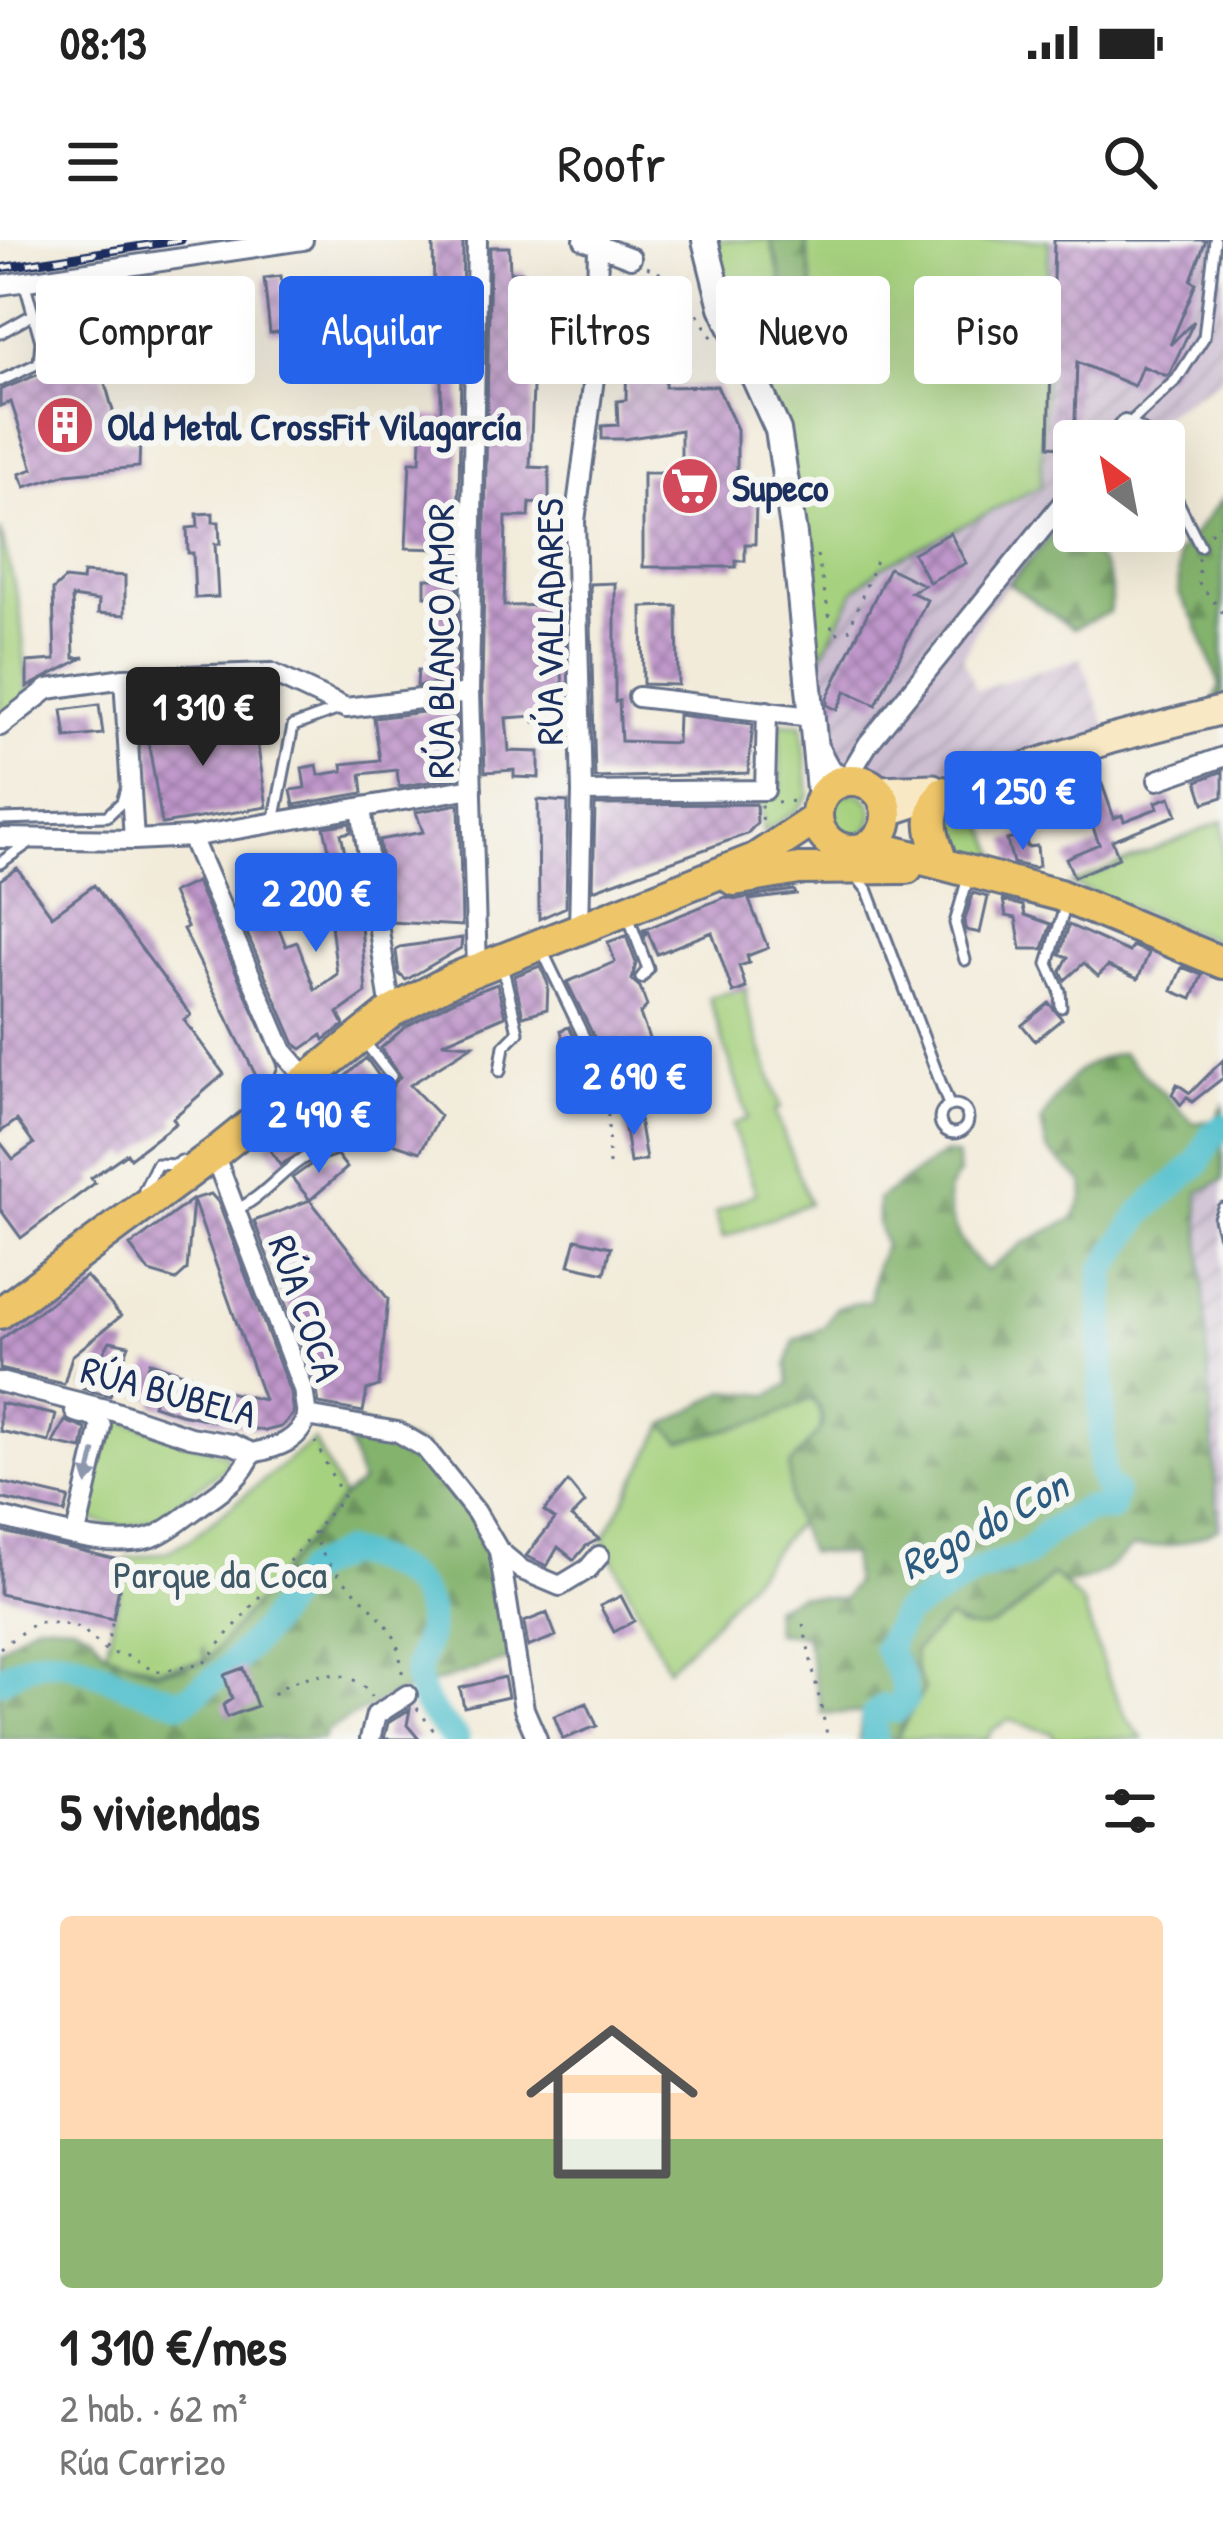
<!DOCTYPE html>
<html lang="es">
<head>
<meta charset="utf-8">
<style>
	body { margin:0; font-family:"Patrick Hand",sans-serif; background:#f2f2f2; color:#222; height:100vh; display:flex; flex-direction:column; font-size:45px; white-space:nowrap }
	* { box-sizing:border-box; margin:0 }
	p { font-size:39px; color:#767676 }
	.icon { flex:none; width:66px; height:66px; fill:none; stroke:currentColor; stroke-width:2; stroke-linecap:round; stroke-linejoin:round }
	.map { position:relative; height:1499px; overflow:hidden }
	.sheet { display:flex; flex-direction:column; background:#fff; flex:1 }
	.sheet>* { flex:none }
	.top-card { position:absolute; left:36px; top:36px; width:1152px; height:108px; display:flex; gap:24px }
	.needle { width:78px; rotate:328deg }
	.fabs { position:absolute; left:1053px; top:180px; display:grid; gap:24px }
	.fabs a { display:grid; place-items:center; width:132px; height:132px; border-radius:12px; background:#fff; box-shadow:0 12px 48px #0002; font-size:60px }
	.price { position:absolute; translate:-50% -102px; padding:0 27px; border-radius:12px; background:#2563eb; color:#fff; font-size:39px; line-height:78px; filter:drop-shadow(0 3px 6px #0008) }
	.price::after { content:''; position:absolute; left:50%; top:72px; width:36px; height:27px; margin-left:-18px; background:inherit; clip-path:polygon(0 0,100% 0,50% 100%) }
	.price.on { background:#222; color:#fff }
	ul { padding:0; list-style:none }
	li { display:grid; align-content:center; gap:24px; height:636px; padding:0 60px }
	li+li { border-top:3px solid #e0e0e0 }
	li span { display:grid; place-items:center; height:372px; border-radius:12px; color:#555 }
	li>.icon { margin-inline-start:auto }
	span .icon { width:216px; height:216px; fill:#fffc; stroke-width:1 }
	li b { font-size:51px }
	h2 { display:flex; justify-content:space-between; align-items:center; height:144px; padding:0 60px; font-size:51px }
	.pill { padding:0 42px; border-radius:12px; background:#fff; box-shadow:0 12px 48px #0002; font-size:42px; line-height:108px }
	.pill.on { background:#2563eb; color:#fff }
	.status { display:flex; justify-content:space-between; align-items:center; height:84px; padding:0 60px; background:#fff; direction:ltr }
	.status svg { height:33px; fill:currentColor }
	header { display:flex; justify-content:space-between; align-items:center; height:156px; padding:0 60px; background:#fff; font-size:54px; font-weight:600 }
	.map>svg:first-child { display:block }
	.industrial { fill:url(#industrial-furrows) }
	.green { fill:#a6d17e; stroke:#60806e; stroke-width:3 }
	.forest { fill:url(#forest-firs); stroke:#507166; stroke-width:3 }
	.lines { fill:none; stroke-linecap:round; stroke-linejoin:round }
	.river { stroke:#55c1ce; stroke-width:27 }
	.building { fill:url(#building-cross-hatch) }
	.service-casing { stroke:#667189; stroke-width:15 }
	.minor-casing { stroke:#667189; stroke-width:24 }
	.tertiary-casing { stroke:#667189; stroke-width:30 }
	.secondary-casing { stroke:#667189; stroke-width:33 }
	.primary-casing { stroke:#667189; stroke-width:36 }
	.path { stroke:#667189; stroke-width:3; stroke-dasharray:3 9; stroke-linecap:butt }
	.service { stroke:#fff; stroke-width:9 }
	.minor { stroke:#fff; stroke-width:18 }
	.tertiary { stroke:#fff; stroke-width:24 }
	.secondary { stroke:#f8e8c3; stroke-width:27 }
	.primary { stroke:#eec569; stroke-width:30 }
	.rail-casing { stroke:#1b2f5e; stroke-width:9 }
	.rail { stroke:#f6f6f2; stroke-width:4.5; stroke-dasharray:14; stroke-linecap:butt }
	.oneway { fill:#8d97ae }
	.labels { text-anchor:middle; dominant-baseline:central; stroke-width:12; stroke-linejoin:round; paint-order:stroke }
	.poi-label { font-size:39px; font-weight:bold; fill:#1b2f5e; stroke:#f6f6f2; text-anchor:start }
	.street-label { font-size:39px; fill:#1b2f5e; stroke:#f6f6f2 }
	.park-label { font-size:39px; fill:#3e5866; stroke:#f6f6f2 }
	.water-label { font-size:42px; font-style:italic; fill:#2c5b80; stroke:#f6f6f2 }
</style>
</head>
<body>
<div class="status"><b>08:13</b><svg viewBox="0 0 49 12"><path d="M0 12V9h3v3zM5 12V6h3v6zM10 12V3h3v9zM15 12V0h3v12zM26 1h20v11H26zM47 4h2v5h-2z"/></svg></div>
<header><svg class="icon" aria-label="menu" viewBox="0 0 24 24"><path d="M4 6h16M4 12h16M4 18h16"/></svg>Roofr<svg class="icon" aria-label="search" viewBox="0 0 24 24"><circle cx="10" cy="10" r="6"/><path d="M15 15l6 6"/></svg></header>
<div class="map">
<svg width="1223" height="1499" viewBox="0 0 1223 1499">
	<defs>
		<pattern id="industrial-furrows" width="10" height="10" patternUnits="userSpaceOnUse" patternTransform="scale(3)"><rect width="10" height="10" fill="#cdbed2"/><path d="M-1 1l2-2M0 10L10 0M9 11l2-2" fill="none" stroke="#a69bae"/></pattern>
		<pattern id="forest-firs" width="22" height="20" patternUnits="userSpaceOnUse" patternTransform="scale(3)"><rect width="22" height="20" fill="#84b36d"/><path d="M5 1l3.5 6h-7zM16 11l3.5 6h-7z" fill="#6b925d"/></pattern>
		<pattern id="building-cross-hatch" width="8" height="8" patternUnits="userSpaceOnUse" patternTransform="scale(3)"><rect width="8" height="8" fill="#c097ca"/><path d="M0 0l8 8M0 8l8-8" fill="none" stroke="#9b7ca7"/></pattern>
	</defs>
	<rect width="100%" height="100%" fill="#f6f6f2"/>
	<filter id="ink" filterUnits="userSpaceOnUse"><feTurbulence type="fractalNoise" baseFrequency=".00833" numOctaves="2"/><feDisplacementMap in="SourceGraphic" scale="24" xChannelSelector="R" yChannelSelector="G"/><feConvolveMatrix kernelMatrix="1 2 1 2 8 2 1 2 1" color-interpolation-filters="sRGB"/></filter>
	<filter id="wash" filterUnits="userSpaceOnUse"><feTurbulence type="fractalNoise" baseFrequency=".004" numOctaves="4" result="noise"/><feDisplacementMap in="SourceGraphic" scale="48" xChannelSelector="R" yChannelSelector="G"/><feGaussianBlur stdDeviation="2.7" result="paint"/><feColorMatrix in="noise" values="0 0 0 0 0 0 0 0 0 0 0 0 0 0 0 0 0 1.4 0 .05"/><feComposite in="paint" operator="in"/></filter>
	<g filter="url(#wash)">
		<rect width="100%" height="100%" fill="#f2ebd9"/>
		<path class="industrial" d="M1049,0H1223V138L1155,179L1135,201H1074V270L985,371L963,417L976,450L1081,418L1111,499L955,547L871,545L846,540L829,513L817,425L856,350L881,327L1041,245Z
			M1223,915V1288H1218L1198,953Z"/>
		<path class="green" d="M705,0H770L787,61L785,109L816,79L806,0H1049L1041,246L881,327L855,350L817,425L778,190Z
			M0,289L20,368L29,463L0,486Z
			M779,483L802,484L809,555L798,569L763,593L761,558L773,556L781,548Z
			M955,547L982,577L1001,623L973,612L970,632L939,614L934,564Z
			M831 574a21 21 0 1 1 42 0a21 21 0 1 1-42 0Z
			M1223,581V704L1071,644Z
			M746,748V762L781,868L775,871L809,963L723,998L715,973L756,953L732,885L748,878L709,757Z
			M811,1159C838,1184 802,1236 790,1265L797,1283L707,1390L668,1428L603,1300L665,1185L682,1201L765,1180Z
			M110,1176L226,1214L227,1226L157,1278L124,1288L88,1279L86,1271Z
			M314,1200L343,1257L207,1421L203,1407L204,1421L156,1429L106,1412L127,1318L166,1312L189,1300Z
			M1053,1334L1083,1364L1107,1436L1127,1479L1143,1499H1054L1052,1493L1009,1480L992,1490L987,1499H896L924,1450L916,1430L914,1411L949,1377L960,1387C1010,1388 1020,1368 1053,1334Z"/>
		<path class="forest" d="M770,0H806C812,49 823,101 808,150L790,142C783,92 790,47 770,0Z
			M1223,258V471L1210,472L1220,445L1195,381L1179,354L1178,313Z
			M1062,283C1090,314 1120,327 1109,372L1073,389L1009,344Z
			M1122,813L1194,883L1215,880L1223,866V940L1198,953L1218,1288C1188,1304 1166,1308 1132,1307C1111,1328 1095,1340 1065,1345L1052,1334C1025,1362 988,1410 948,1378L914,1411L916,1430L924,1450L896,1499H859L862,1473H822L805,1395L775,1393L773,1367L800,1355L843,1359L854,1343L851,1314L808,1312L790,1265L789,1226L823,1186L820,1168L811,1159L765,1180L681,1201L665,1185L725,1151L769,1155L789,1144L787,1126L794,1100L824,1087L836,1067L870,1061L876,1025L885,1006L878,985V959L944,913L956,916L959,933L948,951C948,983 962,1011 987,1031L1022,1004L1074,978L1084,956L1083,942L1047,910L1041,881C1065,843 1075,823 1122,813Z
			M360,1184L425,1208L499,1311L517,1417L388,1457L326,1491L323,1499H0V1408L36,1382L73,1384L91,1393L106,1412L156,1432L207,1421L343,1257L361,1243L348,1200Z"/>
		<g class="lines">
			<path class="river" d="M0,1440C50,1405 76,1424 126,1444C144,1451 163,1456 182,1462L226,1430L262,1392L308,1330L345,1312C386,1322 435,1341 428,1392C426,1407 416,1423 417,1437C419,1464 439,1481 456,1499
				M874,1499V1476L883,1468L896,1470L905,1459L903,1441L886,1408L904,1373L977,1331L1027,1314L1048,1292L1087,1269H1111L1114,1253L1103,1242L1101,1228L1103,1032L1142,972L1198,923L1212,895L1223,887"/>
		</g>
		<g id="blocks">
			<path class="building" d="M1054,0H1206L1191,40L1196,43L1170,105L1194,81L1170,133L1167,136L1142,126L1134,146L1077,122L1074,208L1049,206Z
				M463,2L456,441L417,446L418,430H427L434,393H437L438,356H425V339H441L442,309L406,308L410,222H420L422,176L441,177V104L435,105L433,3Z
				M490,7H509L510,32H525V54L520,55L521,94H535L530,227L549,228V264L530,263L529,277H506L504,366L564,365L565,407H559L567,480L535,482L534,476L506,478L509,511L539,512V538L514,537V530L485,532L482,450Z
				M281,36L287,91L270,93L264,38Z
				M94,46L99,86L87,88L95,117L120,110L118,127L102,132L113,171L110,198L140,201L139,227L67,234L25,247L19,234L33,229L11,162L0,166V150L49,130V115L65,109L58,51Z
				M665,90V147L717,146L737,189V259H756L755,304H745V321H736V327H643V233H681V190L624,199H602V186L618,185L617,161L626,160L627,106L641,105L640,92Z
				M213,273V282H219L220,304H215L218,357L195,358L193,313H188L187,288L198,287L197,274Z
				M950,293L966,323L929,342L913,313Z
				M889,328L924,345L911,352L927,360L876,465L846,451L837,470L827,465V458Z
				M83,333L125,336V375L98,373L99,361L72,357L74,418L85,417L27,447V422L55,420L53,350L65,339L82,341Z
				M615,343V462L619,461L621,501L677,503L678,475L753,484L748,533L595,538L590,344Z
				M677,366L678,445L643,444L642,367Z
				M99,465L103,494L66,498L62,470Z
				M456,468L458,537L399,547L397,530L361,534L363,553L294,565L291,550L305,548L302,528L317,525L319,535L343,531L342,524L380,520L374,478Z
				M139,470H174L175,495L254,482L267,567L162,584L146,487L141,488Z
				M1223,531V557L1204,563L1197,541Z
				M1102,544L1114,578L1122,575L1124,581L1158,568L1156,562L1170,557L1177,575L1112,600L1119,618L1074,637L1066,618L1099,604L1091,582L1084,585L1075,560L1088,555L1086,550Z
				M538,560L568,562L566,667L539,679Z
				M459,564L462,686L391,682L379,600L423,592L416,572Z
				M756,564L757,583L747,594L593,650L595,565Z
				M350,583L351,592L341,594L349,631L357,630L366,753L338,773L344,785L324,800L322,795L302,809L295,804L244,686L256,681L251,669L268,662L286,706L297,702L315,750L337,734L325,634L334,633L324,587Z
				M1026,595L1027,607L1037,606L1039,626L1034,628L1013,623L1007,600Z
				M17,628L52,676L94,645L191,775L184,780L224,834L173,878L176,883L130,918L127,913L91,938L95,943L21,998L0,969V902L13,919L34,904L17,880L0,892V640Z
				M196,642L278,826L274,837L261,846L183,689L187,687L172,653Z
				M794,650L796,654L749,660L768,708L747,716L749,723L739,726L746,748L733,753L712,692L657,714L647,690L645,696L643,690L725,657L737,659Z
				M973,653L988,657L980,693L966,690L964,683Z
				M1003,660L1023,666L1025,675L1051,684L1043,709H1021L1016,678L1006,676Z
				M1069,685L1129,712L1132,706L1149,713L1138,739L1108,726L1098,736L1084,723L1065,740L1061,731L1068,717L1060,714Z
				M626,696L636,723L632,740L640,747L647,766L640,774L651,804L607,815L602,813L567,742L615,722L608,702Z
				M462,698L461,708L406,740L399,734L396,711L400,707Z
				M540,726L548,744L547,769L523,776L514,736Z
				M1182,727L1202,735L1192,759L1172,751Z
				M497,744L505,776L442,803L473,805L410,845L440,876L420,912L303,874L366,818L379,836L363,860L367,865L376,866L400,837L381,808L405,787L457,759Z
				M1049,763L1062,779L1035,801L1022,785Z
				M569,787L587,824L601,832V863L588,861V842L571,840L561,790Z
				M1223,820V838L1192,862L1187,857L1181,865L1172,854L1177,844L1190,853Z
				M638,873L646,920L630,923L623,876Z
				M302,874L324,900L280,925L266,904Z
				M337,915L347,928L310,960L292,938L313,923Z
				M211,954L218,962L290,1152L293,1174L281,1187L265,1191L180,1174L153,1165L155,1159L139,1154L150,1122L189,1135L186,1143L264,1160L193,960L187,1030L176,1040L149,1032L130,1006L193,959Z
				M310,960L388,1059L379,1146L367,1150L363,1172L319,1164L316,1144L254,981Z
				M576,999L611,1007L605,1033L569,1025Z
				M86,1036L121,1076L72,1116L64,1144L0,1129V1100Z
				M110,1101L129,1105L110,1156L83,1149Z
				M0,1163L56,1175L49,1202L0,1191Z
				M65,1181L86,1189L82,1209L53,1203Z
				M0,1242L69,1258L65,1273L0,1258Z
				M568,1242L585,1263L571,1277L599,1299L586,1306L574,1320L558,1307L547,1326L526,1316L555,1279L544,1271Z
				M0,1291L124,1321L113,1379L0,1354Z
				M621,1356L634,1381L614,1392L600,1366Z
				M547,1373L556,1396L528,1407L524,1382Z
				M243,1428L257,1466L227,1477L223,1465L232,1459L224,1435Z
				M504,1437L508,1457L464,1467L460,1448Z
				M587,1463L597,1486L563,1499L554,1476Z
				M410,1469L407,1485L419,1499H384L388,1483Z"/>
		</g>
	</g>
	<g filter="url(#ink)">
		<use href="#blocks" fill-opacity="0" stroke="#667189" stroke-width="3"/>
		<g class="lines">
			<defs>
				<path id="service" d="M0,93L34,74
					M0,141L39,123L41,101L24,41
					M1131,182L1177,139L1204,97L1215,0
					M1130,183L1144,191L1150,201
					M1164,234L1200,306
					M0,579L107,576L122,562L125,552
					M274,582L293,486L342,468
					M0,623L30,602
					M857,637L868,651L949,865
					M628,676L648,729L641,738
					M542,710L595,820L606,825L660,811
					M965,720L955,683L968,638
					M1061,767L1060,751L1048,724L1066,663
					M364,801L391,836L372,858
					M500,831L504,806L518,792L502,725
					M940 879a14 14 0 1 1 28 0a14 14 0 1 1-28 0Z
					M144,950L157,924L176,925L181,921
					M1223,968L1219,978L1223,993
					M236,970C267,955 281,930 309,915C324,907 341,905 358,903"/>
				<path id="minor" d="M477,0L469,450L477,730
					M584,0L631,18
					M0,45L303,0
					M1112,201L1125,185
					M124,438L134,600
					M638,457L812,477
					M0,486L48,449L124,438L271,433L346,468L469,453
					M846,540L868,504L1074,249
					M1158,540L1223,517
					M582,552L765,550L767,471
					M361,568L391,772
					M191,597L283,811L308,840
					M0,598L134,600L191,597L472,548
					M579,689L582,552L575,281L596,123L598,4
					M214,914L303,1149L307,1176
					M0,1142L113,1171L190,1197L232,1204L252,1213C276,1208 299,1202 307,1176
					M75,1172L95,1177L101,1186L76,1294
					M307,1176L398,1192L425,1208L476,1272L499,1311L524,1469L537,1499
					M0,1277C43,1287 113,1313 155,1296C171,1289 186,1276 201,1265C222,1250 242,1238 252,1213
					M499,1311L522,1330L560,1346L588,1329L599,1316
					M370,1499L376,1475L407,1455"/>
				<path id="tertiary" d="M705,0L722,67L778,190L794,295L820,560
					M816,509L827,529L842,541"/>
				<path id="secondary" d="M878,550L933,548
					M887,572L1111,499L1223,470"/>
				<path id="primary" d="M817 575a35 35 0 1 1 70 0a35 35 0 1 1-70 0Z
					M869,605L1059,655L1223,723
					M939,614C930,590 927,573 943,552
					M734,640L799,629L907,628
					M0,1073L214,914L391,772L453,739L755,619L817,578"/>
			</defs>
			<use href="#service" class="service-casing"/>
			<use href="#minor" class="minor-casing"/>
			<use href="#tertiary" class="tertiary-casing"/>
			<use href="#secondary" class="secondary-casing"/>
			<use href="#primary" class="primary-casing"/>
			<path class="path" d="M647,27L676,41L715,102
				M1127,291L1130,295
				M1210,293L1223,283
				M817,315L833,394L849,390L876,320
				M1198,318L1199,343L1223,373
				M777,562L798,561
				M761,565L763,585
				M607,838L609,926
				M316,1291C314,1327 380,1365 395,1399C400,1410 401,1426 403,1438
				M803,1384L828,1499
				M0,1408L36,1382C76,1385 78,1382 106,1412L127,1416L156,1432L203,1424L343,1257L315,1202
				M106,1409L127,1319
				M274,1454C297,1432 356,1424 371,1457
				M417,1468L440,1499"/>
			<use href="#service" class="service"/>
			<use href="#minor" class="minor"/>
			<use href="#tertiary" class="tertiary"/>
			<use href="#secondary" class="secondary"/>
			<use href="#primary" class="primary"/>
			<defs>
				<path id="rail" d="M0,28L181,0"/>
			</defs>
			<use href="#rail" class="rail-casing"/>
			<use href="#rail" class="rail"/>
		</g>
		<defs><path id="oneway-solid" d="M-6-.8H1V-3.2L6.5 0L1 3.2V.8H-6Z" transform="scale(3)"/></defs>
		<use class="oneway" href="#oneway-solid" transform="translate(91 1228) rotate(103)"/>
	</g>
	<defs>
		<symbol id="building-disc" viewBox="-11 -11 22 22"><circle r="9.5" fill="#d1495b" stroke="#f6f6f2"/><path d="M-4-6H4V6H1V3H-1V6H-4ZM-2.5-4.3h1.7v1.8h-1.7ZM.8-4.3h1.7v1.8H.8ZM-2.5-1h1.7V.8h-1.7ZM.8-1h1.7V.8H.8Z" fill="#fff"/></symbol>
		<symbol id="supermarket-disc" viewBox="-11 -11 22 22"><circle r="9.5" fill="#d1495b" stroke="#f6f6f2"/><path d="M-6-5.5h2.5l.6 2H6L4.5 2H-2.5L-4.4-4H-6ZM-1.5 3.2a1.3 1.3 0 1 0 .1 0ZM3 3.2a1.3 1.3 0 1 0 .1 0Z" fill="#fff"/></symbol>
	</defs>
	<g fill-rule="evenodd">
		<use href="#building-disc" x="32" y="152" width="66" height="66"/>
		<use href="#supermarket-disc" x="657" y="213" width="66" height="66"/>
	</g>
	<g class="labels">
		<g class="poi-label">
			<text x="107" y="185">Old Metal CrossFit Vilagarcía</text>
			<text x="732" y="246">Supeco</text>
		</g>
		<g class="street-label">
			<text transform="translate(548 382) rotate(-90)">RÚA VALLADARES</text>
			<text transform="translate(439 401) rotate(-90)">RÚA BLANCO AMOR</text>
			<text transform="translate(306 1068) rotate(71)">RÚA COCA</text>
			<text transform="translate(169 1151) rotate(15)">RÚA BUBELA</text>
		</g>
		<g class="park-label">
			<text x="220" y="1333">Parque da Coca</text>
		</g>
		<g class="water-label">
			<text transform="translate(983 1284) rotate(-28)">Rego do Con</text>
		</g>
	</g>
</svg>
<div class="fabs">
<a><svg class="needle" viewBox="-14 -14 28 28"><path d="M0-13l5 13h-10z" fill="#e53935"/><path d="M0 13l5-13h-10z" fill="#767676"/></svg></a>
</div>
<b class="price on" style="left:203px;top:529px">1 310 €</b>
<b class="price" style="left:1023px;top:613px">1 250 €</b>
<b class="price" style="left:316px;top:715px">2 200 €</b>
<b class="price" style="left:634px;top:898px">2 690 €</b>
<b class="price" style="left:319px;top:936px">2 490 €</b>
<div class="top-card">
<a class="pill">Comprar</a>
<a class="pill on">Alquilar</a>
<a class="pill">Filtros</a>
<a class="pill">Nuevo</a>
<a class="pill">Piso</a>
</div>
</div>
<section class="sheet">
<h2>5 viviendas<svg class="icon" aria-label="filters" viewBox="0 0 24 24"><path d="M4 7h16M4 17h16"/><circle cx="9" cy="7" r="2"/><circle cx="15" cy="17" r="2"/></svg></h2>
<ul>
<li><span style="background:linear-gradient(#ffd9b3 60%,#8fb573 0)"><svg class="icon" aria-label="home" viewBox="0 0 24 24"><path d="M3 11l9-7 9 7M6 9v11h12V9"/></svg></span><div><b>1 310 €/mes</b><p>2 hab. · 62 m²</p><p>Rúa Carrizo</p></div></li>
</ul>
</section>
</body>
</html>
